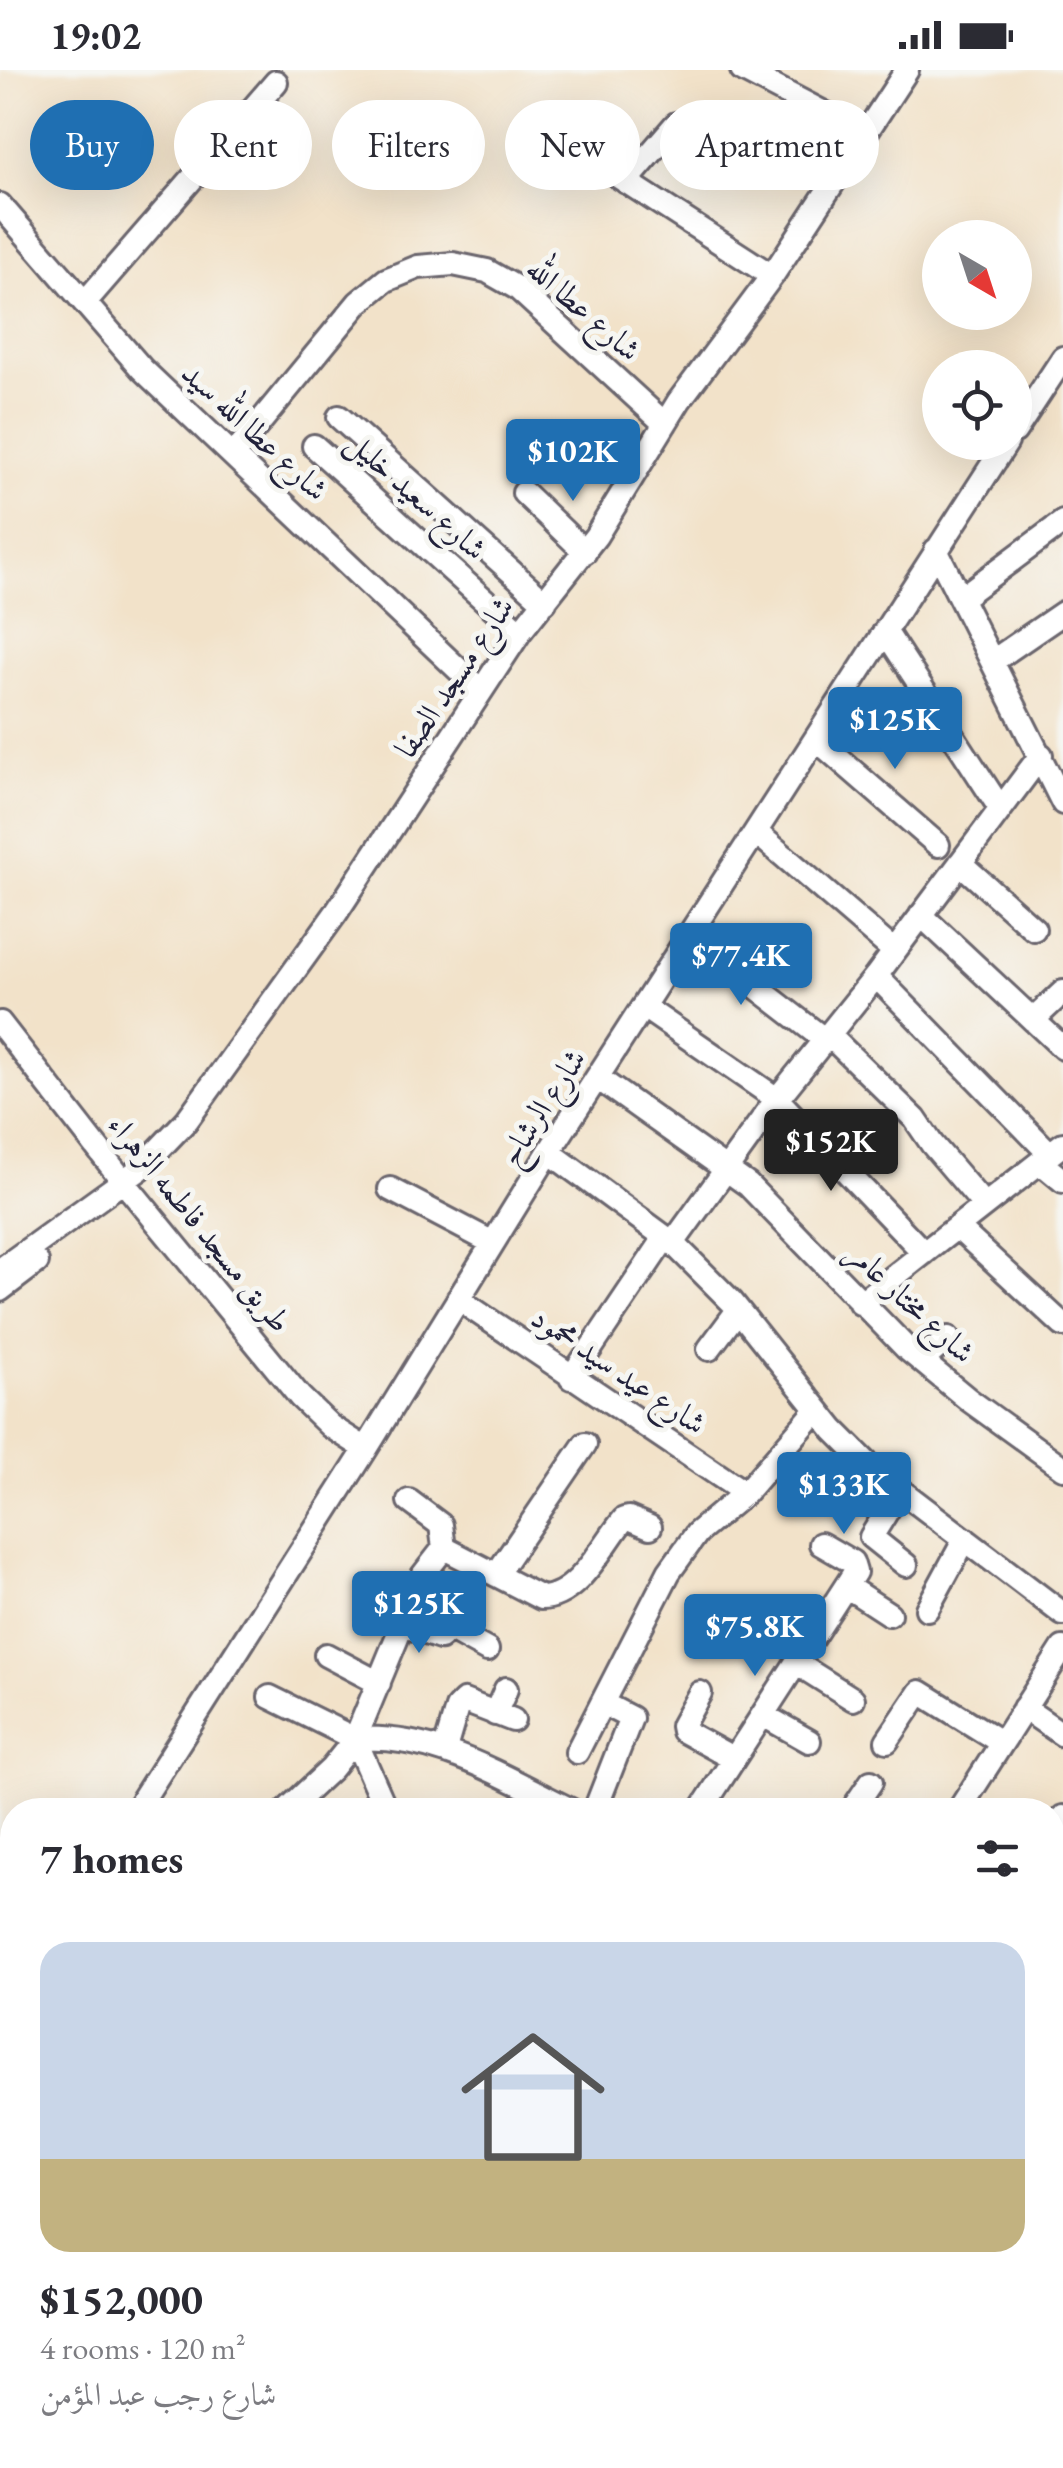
<!DOCTYPE html>
<html lang="en">
<head>
<meta charset="utf-8">
<style>
	body { margin:0; font-family:"EB Garamond",Amiri,serif; background:#f7f7f7; color:#2b2b33; height:100vh; display:flex; flex-direction:column; font-size:38px; white-space:nowrap }
	* { box-sizing:border-box; margin:0 }
	p { font-size:32px; color:#7c7c81 }
	.icon { flex:none; width:55px; height:55px; fill:none; stroke:currentColor; stroke-width:2; stroke-linecap:round; stroke-linejoin:round }
	.map { position:relative; flex:1; overflow:hidden }
	.details { position:absolute; left:0px; top:1728px; width:1065px; height:672px; display:flex; flex-direction:column; background:#fff; border-radius:40px 40px 0 0; box-shadow:0 10px 40px #0002 }
	.details>* { flex:none }
	.hud { position:absolute; left:30px; top:30px; width:1005px; height:90px; display:flex; gap:20px }
	.needle { width:65px; rotate:141deg }
	.tools { position:absolute; left:922px; top:150px; display:grid; gap:20px }
	.tools a { display:grid; place-items:center; width:110px; height:110px; border-radius:50%; background:#fff; box-shadow:0 10px 40px #0002; font-size:50px }
	.price { position:absolute; translate:-50% -85px; padding:0 22px; border-radius:10px; background:#1f6fb2; color:#fff; font-size:32px; line-height:65px; filter:drop-shadow(0 2px 5px #0008) }
	.price::after { content:''; position:absolute; left:50%; top:60px; width:30px; height:22px; margin-left:-15px; background:inherit; clip-path:polygon(0 0,100% 0,50% 100%) }
	.price.current { background:#222; color:#fff }
	ul { padding:0; list-style:none }
	li { display:grid; align-content:center; gap:20px; height:530px; padding:0 40px }
	li+li { border-top:2px solid #e1e1e2 }
	li span { display:grid; place-items:center; height:310px; border-radius:30px; color:#555 }
	li>.icon { margin-inline-start:auto }
	span .icon { width:180px; height:180px; fill:#fffc; stroke-width:1 }
	li b { font-size:42px }
	h2 { display:flex; justify-content:space-between; align-items:center; height:120px; padding:0 40px; font-size:42px }
	.chip { padding:0 35px; border-radius:45px; background:#fff; box-shadow:0 10px 40px #0002; font-size:35px; line-height:90px }
	.chip.current { background:#1f6fb2; color:#fff }
	.status { display:flex; justify-content:space-between; align-items:center; height:70px; padding:0 50px; background:#fff; direction:ltr }
	.status svg { height:28px; fill:currentColor }
	.map>svg:first-child { display:block }
	.lines { fill:none; stroke-linecap:round; stroke-linejoin:round }
	.minor-casing { stroke:#6b656d; stroke-width:28 }
	.tertiary-casing { stroke:#6b656d; stroke-width:32 }
	.minor { stroke:#fff; stroke-width:22 }
	.tertiary { stroke:#fff; stroke-width:28 }
	.labels { text-anchor:middle; dominant-baseline:central; stroke-width:10; stroke-linejoin:round; paint-order:stroke }
	.street-label { font-size:32px; fill:#22223b; stroke:#f6f6f2 }
</style>
</head>
<body>
<div class="status"><b>19:02</b><svg viewBox="0 0 49 12"><path d="M0 12V9h3v3zM5 12V6h3v6zM10 12V3h3v9zM15 12V0h3v12zM26 1h20v11H26zM47 4h2v5h-2z"/></svg></div>
<div class="map">
<svg width="1063" height="2398" viewBox="0 0 1063 2398">
	<rect width="100%" height="100%" fill="#f6f6f2"/>
	<filter id="ink" filterUnits="userSpaceOnUse"><feTurbulence type="fractalNoise" baseFrequency=".01" numOctaves="2"/><feDisplacementMap in="SourceGraphic" scale="20" xChannelSelector="R" yChannelSelector="G"/><feConvolveMatrix kernelMatrix="1 2 1 2 8 2 1 2 1" color-interpolation-filters="sRGB"/></filter>
	<filter id="wash" filterUnits="userSpaceOnUse"><feTurbulence type="fractalNoise" baseFrequency=".0048" numOctaves="4" result="noise"/><feDisplacementMap in="SourceGraphic" scale="40" xChannelSelector="R" yChannelSelector="G"/><feGaussianBlur stdDeviation="2.25" result="paint"/><feColorMatrix in="noise" values="0 0 0 0 0 0 0 0 0 0 0 0 0 0 0 0 0 1.4 0 .05"/><feComposite in="paint" operator="in"/></filter>
	<g filter="url(#wash)">
		<rect width="100%" height="100%" fill="#f2e2c9"/>
	</g>
	<g filter="url(#ink)">
		<g class="lines">
			<defs>
				<path id="minor" d="M742,0L866,65
					M599,94L772,206
					M626,112L676,54L722,82
					M0,135L142,299L480,620
					M86,231L276,12
					M339,347L545,532
					M1015,361L1063,288
					M314,376L520,562
					M233,385L359,232L386,210L418,197L453,194L487,201L517,218L665,354
					M524,423L585,482
					M936,480L1063,733
					M961,528L1063,452
					M885,561L1000,738
					M993,591L1063,543
					M817,670L938,775
					M757,763L894,881
					M960,793L1034,859
					M921,845L1063,978
					M696,858L759,919L825,970
					M876,906L1050,1084
					M645,938L777,1029L924,1183
					M1033,950L1063,922
					M0,953L123,1111L300,1327L330,1356L366,1379
					M829,965L915,1049L932,1074L984,1135
					M599,1009L748,1115L907,1279L969,1330L1063,1398
					M549,1082L673,1173L732,1232L834,1360L875,1401L1063,1544
					M1040,1092L1063,1111
					M390,1119L493,1173
					M957,1157L1063,1255
					M673,1173L777,1029L876,906L1041,685
					M0,1200L140,1099L187,1050L336,843L520,562L596,466L679,331L772,206L907,0
					M0,1220L37,1192
					M458,1229L745,1423
					M860,1233L1063,1074
					M709,1279L738,1240
					M922,1291L948,1268
					M571,1308L665,1168
					M900,1420L871,1467L906,1495
					M409,1431L441,1455L444,1478L541,1528C578,1528 603,1474 624,1449L629,1448L650,1457
					M496,1505L585,1374
					M846,1516L889,1544
					M927,1539L965,1469
					M745,1549L805,1578
					M403,1555L440,1568L449,1559L487,1580
					M326,1585L379,1613
					M796,1593L853,1629
					M700,1623L682,1656L683,1661L734,1689
					M270,1627L355,1669
					M1024,1638L1063,1665
					M495,1644L506,1619
					M763,1645L809,1671
					M355,1669C437,1664 499,1705 571,1740
					M355,1669L386,1740
					M887,1671L920,1622L1002,1673
					M445,1679L457,1638L464,1631L513,1650
					M577,1682L669,1502L697,1463L745,1423L817,1340
					M136,1740L366,1379L549,1082L1007,372
					M287,1740L331,1699L355,1669L423,1505L444,1478
					M595,1740L631,1648L602,1633
					M701,1740L855,1502L852,1492L821,1474
					M852,1740L871,1712
					M959,1740L1063,1578
					M1052,1762L1063,1747
					M1052,1870L1056,1875L1052,1880
					M1052,1943L1063,1951
					M0,1947L12,1932
					M1052,2244L1063,2247
					M0,2257L12,2261
					M0,2332L12,2364
					M1052,2334L1063,2320
					M22,2388L26,2398
					M484,2388L538,2398
					M415,2398L428,2388
					M1007,2398L1015,2388"/>
				<path id="tertiary" d="M0,2096L12,2099
					M959,2388L991,2398"/>
			</defs>
			<use href="#minor" class="minor-casing"/>
			<use href="#tertiary" class="tertiary-casing"/>
			<use href="#minor" class="minor"/>
			<use href="#tertiary" class="tertiary"/>
		</g>
	</g>
	<g class="labels">
		<g class="street-label">
			<text transform="translate(584 239) rotate(41)">شارع عطا الله</text>
			<text transform="translate(255 361) rotate(43)">شارع عطا الله سيد</text>
			<text transform="translate(417 425) rotate(42)">شارع سعيد خليل</text>
			<text transform="translate(454 607) rotate(-56)">شارع مسجد الصفا</text>
			<text transform="translate(542 1037) rotate(-57)">شارع الرشاح</text>
			<text transform="translate(200 1153) rotate(51)">طريق مسجد فاطمه الزهراء</text>
			<text transform="translate(911 1232) rotate(43)">شارع مختار عامر</text>
			<text transform="translate(619 1300) rotate(34)">شارع عيد سيد محمود</text>
		</g>
	</g>
</svg>
<div class="tools">
<a><svg class="needle" viewBox="-14 -14 28 28"><path d="M0-13l5 13h-10z" fill="#e53935"/><path d="M0 13l5-13h-10z" fill="#7c7c81"/></svg></a>
<a><svg class="icon" aria-label="locate" viewBox="0 0 24 24"><circle cx="12" cy="12" r="6"/><path d="M12 2v4M12 18v4M2 12h4M18 12h4"/></svg></a>
</div>
<b class="price" style="left:573px;top:434px">$102K</b>
<b class="price" style="left:895px;top:702px">$125K</b>
<b class="price" style="left:741px;top:938px">$77.4K</b>
<b class="price current" style="left:831px;top:1124px">$152K</b>
<b class="price" style="left:844px;top:1467px">$133K</b>
<b class="price" style="left:419px;top:1586px">$125K</b>
<b class="price" style="left:755px;top:1609px">$75.8K</b>
<div class="hud">
<a class="chip current">Buy</a>
<a class="chip">Rent</a>
<a class="chip">Filters</a>
<a class="chip">New</a>
<a class="chip">Apartment</a>
</div>
<section class="details">
<h2>7 homes<svg class="icon" aria-label="filters" viewBox="0 0 24 24"><path d="M4 7h16M4 17h16"/><circle cx="9" cy="7" r="2"/><circle cx="15" cy="17" r="2"/></svg></h2>
<ul>
<li><span style="background:linear-gradient(#c9d6e8 70%,#c2b280 0)"><svg class="icon" aria-label="home" viewBox="0 0 24 24"><path d="M3 11l9-7 9 7M6 9v11h12V9"/></svg></span><div><b>$152,000</b><p>4 rooms · 120 m²</p><p>شارع رجب عبد المؤمن</p></div></li>
</ul>
</section>
</div>
</body>
</html>
